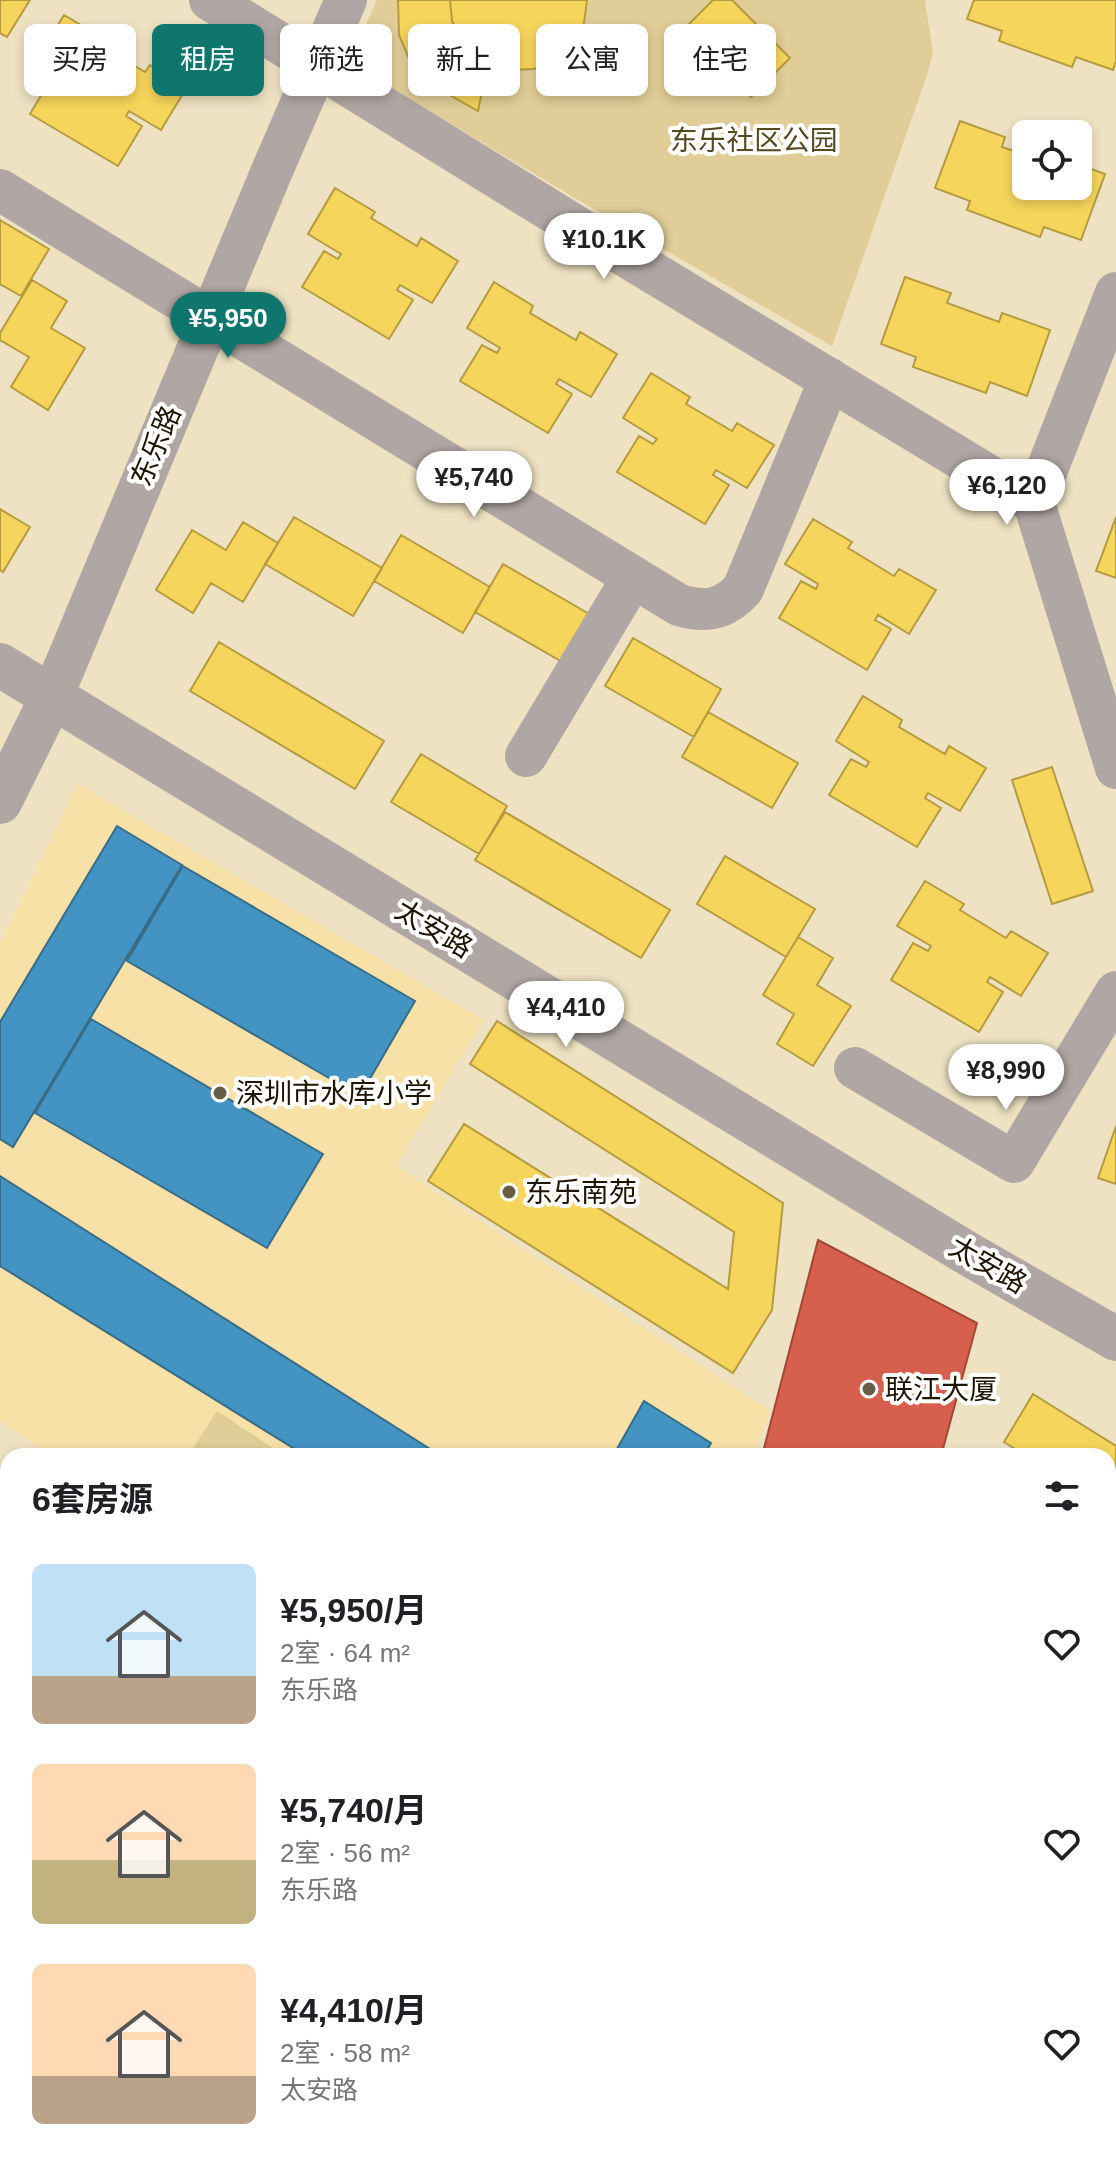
<!DOCTYPE html>
<html lang="zh">
<head>
<meta charset="utf-8">
<style>
	body { margin:0; font-family:Arial,"Noto Sans SC",sans-serif; background:#f6f6f6; color:#202124; height:100vh; display:flex; flex-direction:column; font-size:30px; white-space:nowrap }
	* { box-sizing:border-box; margin:0 }
	p { font-size:26px; color:#757577 }
	.icon { flex:none; width:44px; height:44px; fill:none; stroke:currentColor; stroke-width:2; stroke-linecap:round; stroke-linejoin:round }
	.map { position:relative; flex:1; overflow:hidden }
	.details { position:absolute; left:0px; top:1448px; width:1116px; height:712px; display:flex; flex-direction:column; background:#fff; border-radius:24px 24px 0 0; box-shadow:0 4px 12px #0003 }
	.details>* { flex:none }
	.guide { position:absolute; left:24px; top:24px; width:1068px; height:72px; display:flex; gap:16px }
	.buttons { position:absolute; left:1012px; top:120px; display:grid; gap:16px }
	.buttons a { display:grid; place-items:center; width:80px; height:80px; border-radius:12px; background:#fff; box-shadow:0 4px 12px #0003; font-size:40px }
	.price { position:absolute; translate:-50% -68px; padding:0 18px; border-radius:28px; background:#fff; color:#222; font-size:26px; line-height:52px; filter:drop-shadow(0 2px 4px #0008) }
	.price::after { content:''; position:absolute; left:50%; top:48px; width:24px; height:18px; margin-left:-12px; background:inherit; clip-path:polygon(0 0,100% 0,50% 100%) }
	.price.selected { background:#0f766e; color:#fff }
	ul { padding:0; list-style:none }
	li { display:flex; align-items:center; gap:24px; height:200px; padding:0 32px }
	li span { display:grid; place-items:center; flex:none; width:224px; height:160px; border-radius:12px; color:#555 }
	li>.icon { margin-inline-start:auto }
	span .icon { width:96px; height:96px; fill:#fffc; stroke-width:1 }
	li b { font-size:34px }
	h2 { display:flex; justify-content:space-between; align-items:center; height:96px; padding:0 32px; font-size:34px }
	.tag { padding:0 28px; border-radius:12px; background:#fff; box-shadow:0 4px 12px #0003; font-size:28px; line-height:72px }
	.tag.selected { background:#0f766e; color:#fff }
	.map>svg:first-child { display:block }
	.built { fill:#f7e1a6 }
	.green { fill:#e0cd97 }
	.homes { fill:#f6d55c; stroke:#b59b40; stroke-width:2 }
	.shops { fill:#d6604d; stroke:#9f4936; stroke-width:2 }
	.schools { fill:#4393c3; stroke:#386d88; stroke-width:2 }
	.lines { fill:none; stroke-linecap:round; stroke-linejoin:round }
	.minor { stroke:#b0a6a3; stroke-width:42 }
	.tertiary { stroke:#b0a6a3; stroke-width:44 }
	.secondary { stroke:#afa59e; stroke-width:44 }
	.poi-dot { fill:#675c44; stroke:#fff; stroke-width:3 }
	.labels { text-anchor:middle; dominant-baseline:central; stroke-width:8; stroke-linejoin:round; paint-order:stroke }
	.park-label { font-size:28px; fill:#564820; stroke:#fff }
	.street-label { font-size:28px; fill:#1e1400; stroke:#fff }
	.poi-label { font-size:28px; fill:#1e1400; stroke:#fff; text-anchor:start }
</style>
</head>
<body>
<div class="map">
<svg width="1116" height="2160" viewBox="0 0 1116 2160">
	<rect width="100%" height="100%" fill="#eee2c2"/>
	<path class="built" d="M78,784L483,1020L396,1166L770,1411L753,1456H51L0,1421V943Z"/>
	<path class="green" d="M377,0H925L933,53L928,72L832,346L585,204L349,63Z
		M217,1411L285,1456H188Z"/>
	<path class="homes" d="M0,0H30L7,37L0,33Z
		M398,0H450L452,21L457,33L475,56L488,64L478,111L434,86L410,61L399,35Z
		M450,0H587L584,23L573,44L556,59L534,69L510,70L488,64L465,45L452,21Z
		M713,0H732L790,58L751,97L683,30Z
		M974,0H1116V61L1113,70L1076,57L1072,67L999,41L1002,31L967,19Z
		M64,15L103,38L100,45L145,72L150,65L187,87L161,130L129,111L126,116L142,126L118,166L30,114L52,77L67,85L70,80L36,60Z
		M960,121L1005,137L1002,147L1026,155V186H1078V164L1105,174L1081,240L1044,227L1040,237L967,210L970,201L935,188Z
		M335,188L375,212L371,218L417,246L421,238L458,261L432,303L400,285L397,290L413,300L389,339L302,287L324,251L338,259L341,254L308,234Z
		M0,220L49,249L21,296L0,284Z
		M905,277L951,293L947,303L999,322L1002,313L1050,330L1027,396L990,382L986,393L913,367L916,357L881,344Z
		M32,280L67,301L51,328L85,348L48,410L11,387L29,357L0,340V333Z
		M494,282L533,306L530,313L576,340L580,332L617,354L591,397L559,379L556,384L572,394L548,433L460,381L482,345L497,353L500,348L467,328Z
		M651,373L690,397L686,404L732,431L737,423L774,445L747,488L716,470L713,475L729,485L705,524L617,472L639,436L653,444L657,439L623,418Z
		M0,509L30,527L3,572L0,570Z
		M294,517L382,568L353,616L265,564Z
		M1116,517V578L1096,571Z
		M813,519L852,542L848,548L894,576L899,569L936,590L909,634L878,615L875,620L891,629L867,670L779,618L801,581L816,589L818,584L785,564Z
		M243,522L278,543L243,602L211,583L193,613L156,590L192,530L226,550Z
		M401,535L490,587L463,633L374,581Z
		M503,564L591,615L564,663L475,612Z
		M633,638L721,689L694,737L605,686Z
		M219,642L384,741L355,789L190,691Z
		M863,696L902,720L899,727L945,754L949,746L986,768L960,811L928,793L925,798L941,808L917,847L829,795L851,759L866,767L869,762L836,741Z
		M708,712L798,763L772,808L682,757Z
		M421,754L507,806L479,854L391,802Z
		M1052,767L1093,891L1052,904L1012,780Z
		M505,812L670,910L641,958L475,860Z
		M725,856L815,909L786,957L697,904Z
		M925,881L964,904L960,910L1006,938L1011,931L1048,953L1021,996L990,977L987,982L1003,992L979,1032L891,980L913,943L928,951L931,946L897,926Z
		M798,937L833,958L817,985L851,1006L813,1066L777,1044L794,1014L763,995Z
		M497,1021L783,1203L772,1310L733,1373L428,1181L464,1124L728,1289L734,1232L470,1064Z
		M1116,1126V1184L1098,1178Z
		M833,1264L947,1328L924,1420L812,1360Z
		M1033,1394L1116,1446V1500L1108,1495V1456H1026L1004,1442Z
		M1116,1500V1522L1112,1529L1108,1527V1513Z
		M0,1616L8,1629V1794L0,1798Z
		M1108,1686L1116,1691V1744L1108,1758Z
		M1108,1850L1116,1854V1933L1108,1929Z
		M564,2152H832L851,2159L563,2160Z"/>
	<path class="shops" d="M818,1240L977,1323L941,1456H762Z
		M0,1523L8,1546V2038L0,2033Z
		M201,2152H936L953,2160H214Z"/>
	<path class="schools" d="M117,826L182,865L13,1147L0,1139V1022Z
		M183,866L415,1001L360,1096L127,961Z
		M91,1019L323,1154L267,1248L35,1113Z
		M0,1176L441,1456H306L0,1266Z
		M644,1401L711,1443L704,1456H613Z"/>
	<g class="lines">
		<path class="minor" d="M210,0L574,225L1034,503
			M0,190L679,605C706,613 724,610 743,589L830,379
			M1116,293L1034,503L1116,768
			M52,697L274,166L346,0
			M526,756L633,577
			M855,1068L1014,1162L1116,992"/>
		<path class="tertiary" d="M0,665L965,1252L1116,1339
			M0,802L52,697"/>
		<path class="secondary" d="M0,2150L16,2160"/>
	</g>
	<g class="poi-dot">
		<circle cx="220" cy="1093" r="8"/>
		<circle cx="509" cy="1192" r="8"/>
		<circle cx="869" cy="1389" r="8"/>
	</g>
	<g class="labels">
		<g class="park-label">
			<text x="754" y="140">东乐社区公园</text>
		</g>
		<g class="street-label">
			<text transform="translate(156 446) rotate(-67)">东乐路</text>
			<text transform="translate(434 929) rotate(31)">太安路</text>
			<text transform="translate(988 1265) rotate(30)">太安路</text>
		</g>
		<g class="poi-label">
			<text x="236" y="1093">深圳市水库小学</text>
			<text x="525" y="1192">东乐南苑</text>
			<text x="885" y="1389">联江大厦</text>
		</g>
	</g>
</svg>
<div class="buttons">
<a><svg class="icon" aria-label="locate" viewBox="0 0 24 24"><circle cx="12" cy="12" r="6"/><path d="M12 2v4M12 18v4M2 12h4M18 12h4"/></svg></a>
</div>
<b class="price" style="left:604px;top:281px">¥10.1K</b>
<b class="price selected" style="left:228px;top:360px">¥5,950</b>
<b class="price" style="left:474px;top:519px">¥5,740</b>
<b class="price" style="left:1007px;top:527px">¥6,120</b>
<b class="price" style="left:566px;top:1049px">¥4,410</b>
<b class="price" style="left:1006px;top:1112px">¥8,990</b>
<div class="guide">
<a class="tag">买房</a>
<a class="tag selected">租房</a>
<a class="tag">筛选</a>
<a class="tag">新上</a>
<a class="tag">公寓</a>
<a class="tag">住宅</a>
</div>
<section class="details">
<h2>6套房源<svg class="icon" aria-label="filters" viewBox="0 0 24 24"><path d="M4 7h16M4 17h16"/><circle cx="9" cy="7" r="2"/><circle cx="15" cy="17" r="2"/></svg></h2>
<ul>
<li><span style="background:linear-gradient(#bfe0f5 70%,#b9a48a 0)"><svg class="icon" aria-label="home" viewBox="0 0 24 24"><path d="M3 11l9-7 9 7M6 9v11h12V9"/></svg></span><div><b>¥5,950/月</b><p>2室 · 64 m²</p><p>东乐路</p></div><svg class="icon" aria-label="heart" viewBox="0 0 24 24"><path d="M12 20l-8-8c-3-5 5-10 8-4 3-6 11-1 8 4z"/></svg></li>
<li><span style="background:linear-gradient(#ffd9b3 60%,#c2b280 0)"><svg class="icon" aria-label="home" viewBox="0 0 24 24"><path d="M3 11l9-7 9 7M6 9v11h12V9"/></svg></span><div><b>¥5,740/月</b><p>2室 · 56 m²</p><p>东乐路</p></div><svg class="icon" aria-label="heart" viewBox="0 0 24 24"><path d="M12 20l-8-8c-3-5 5-10 8-4 3-6 11-1 8 4z"/></svg></li>
<li><span style="background:linear-gradient(#ffd9b3 70%,#b9a48a 0)"><svg class="icon" aria-label="home" viewBox="0 0 24 24"><path d="M3 11l9-7 9 7M6 9v11h12V9"/></svg></span><div><b>¥4,410/月</b><p>2室 · 58 m²</p><p>太安路</p></div><svg class="icon" aria-label="heart" viewBox="0 0 24 24"><path d="M12 20l-8-8c-3-5 5-10 8-4 3-6 11-1 8 4z"/></svg></li>
</ul>
</section>
</div>
</body>
</html>
